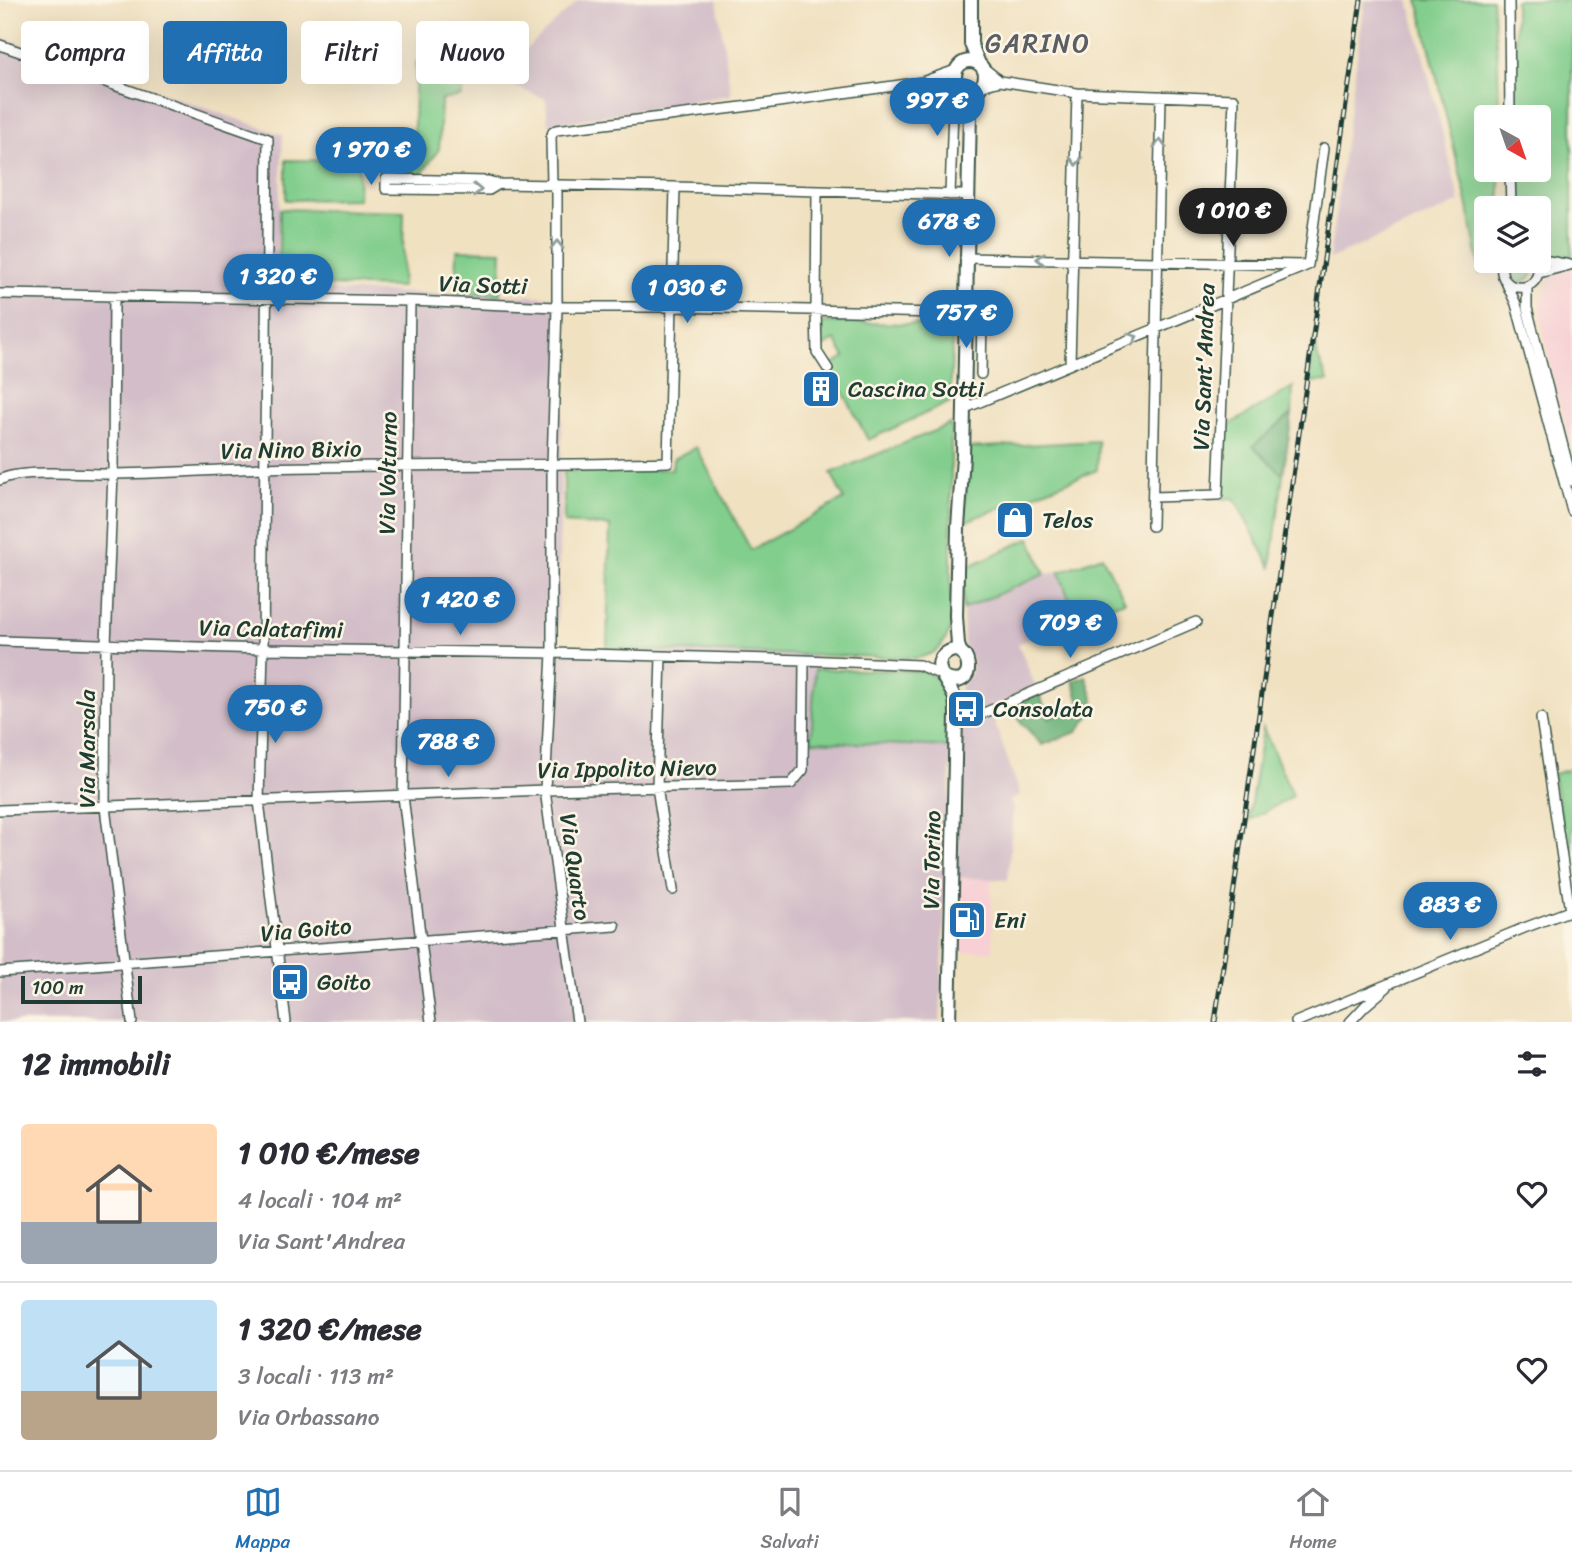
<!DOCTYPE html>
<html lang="it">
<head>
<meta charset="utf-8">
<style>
	body { margin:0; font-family:Sriracha,sans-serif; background:#f7f7f7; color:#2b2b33; height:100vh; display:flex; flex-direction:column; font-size:26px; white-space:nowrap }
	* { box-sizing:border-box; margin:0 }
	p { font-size:23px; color:#7c7c81 }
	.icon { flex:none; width:38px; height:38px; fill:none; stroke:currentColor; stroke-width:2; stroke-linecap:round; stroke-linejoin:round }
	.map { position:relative; height:1022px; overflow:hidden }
	.sheet { display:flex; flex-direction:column; background:#fff; flex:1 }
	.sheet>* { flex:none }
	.top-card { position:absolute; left:21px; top:21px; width:700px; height:63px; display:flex; gap:14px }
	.needle { width:46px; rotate:140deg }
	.tools { position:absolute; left:1474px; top:105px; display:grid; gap:14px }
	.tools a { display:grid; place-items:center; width:77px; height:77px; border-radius:7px; background:#fff; box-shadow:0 7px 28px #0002; font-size:35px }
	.scale { position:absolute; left:21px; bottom:18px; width:121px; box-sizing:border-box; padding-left:7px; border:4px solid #1f3d34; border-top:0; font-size:19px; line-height:24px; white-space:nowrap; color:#1f3d34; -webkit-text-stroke:5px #fcf5e5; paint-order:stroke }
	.price { position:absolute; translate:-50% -60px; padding:0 16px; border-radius:24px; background:#1f6fb2; color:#fff; font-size:23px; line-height:46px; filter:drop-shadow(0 2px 4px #0008) }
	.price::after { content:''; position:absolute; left:50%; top:42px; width:21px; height:16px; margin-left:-10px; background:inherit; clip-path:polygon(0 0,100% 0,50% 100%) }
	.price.current { background:#222; color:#fff }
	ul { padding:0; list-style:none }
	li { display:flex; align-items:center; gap:21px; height:175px; padding:0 21px }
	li+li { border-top:2px solid #e1e1e2 }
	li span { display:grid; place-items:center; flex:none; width:196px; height:140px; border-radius:7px; color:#555 }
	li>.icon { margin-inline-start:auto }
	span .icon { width:84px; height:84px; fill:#fffc; stroke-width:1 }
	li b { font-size:30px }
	h2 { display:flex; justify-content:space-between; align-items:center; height:84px; padding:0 21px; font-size:30px }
	.tag { padding:0 24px; border-radius:7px; background:#fff; box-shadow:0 7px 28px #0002; font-size:24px; line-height:63px }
	.tag.current { background:#1f6fb2; color:#fff }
	.tab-bar { display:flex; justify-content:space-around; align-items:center; height:98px; border-top:2px solid #e1e1e2; background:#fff; font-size:19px; color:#7c7c81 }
	.tab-bar a { display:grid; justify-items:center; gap:4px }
	.tab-bar .current { color:#1f6fb2 }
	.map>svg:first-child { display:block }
	.built { fill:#f7cfd4 }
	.industrial { fill:#d2bdc8 }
	.green { fill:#82ce8d; stroke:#508660; stroke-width:2 }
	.forest { fill:#69b178; stroke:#447756; stroke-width:2 }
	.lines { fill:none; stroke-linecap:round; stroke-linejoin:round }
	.minor-casing { stroke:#3e5649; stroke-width:12 }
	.secondary-casing { stroke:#3e5649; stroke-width:16 }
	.minor { stroke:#fff; stroke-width:9 }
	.secondary { stroke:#fff; stroke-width:12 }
	.rail-casing { stroke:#1f3d34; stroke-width:5 }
	.rail { stroke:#fcf5e5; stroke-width:2.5; stroke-dasharray:8; stroke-linecap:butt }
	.oneway { stroke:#8f9e9a }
	.labels { text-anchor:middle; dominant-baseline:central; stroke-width:5; stroke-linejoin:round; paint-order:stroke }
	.street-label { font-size:23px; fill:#1f3d34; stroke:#fcf5e5 }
	.poi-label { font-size:23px; fill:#1f3d34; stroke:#fcf5e5; text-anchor:start }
	.quarter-label { font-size:26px; letter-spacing:2px; fill:#5b5f64; stroke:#fcf5e5 }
</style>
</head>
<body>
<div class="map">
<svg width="1572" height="1022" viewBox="0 0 1572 1022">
	<rect width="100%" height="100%" fill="#fcf5e5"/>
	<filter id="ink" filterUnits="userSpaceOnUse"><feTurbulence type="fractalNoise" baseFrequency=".0143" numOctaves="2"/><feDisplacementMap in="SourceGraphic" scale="14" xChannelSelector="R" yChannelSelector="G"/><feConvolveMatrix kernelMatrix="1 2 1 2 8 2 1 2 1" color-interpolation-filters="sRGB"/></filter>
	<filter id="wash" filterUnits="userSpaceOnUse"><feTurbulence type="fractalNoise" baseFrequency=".00686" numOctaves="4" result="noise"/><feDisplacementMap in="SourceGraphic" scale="28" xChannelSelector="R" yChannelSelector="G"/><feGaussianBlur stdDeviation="1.57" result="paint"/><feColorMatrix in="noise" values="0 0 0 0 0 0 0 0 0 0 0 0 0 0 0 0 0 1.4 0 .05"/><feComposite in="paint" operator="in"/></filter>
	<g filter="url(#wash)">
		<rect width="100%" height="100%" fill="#f0e1c1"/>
		<path class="built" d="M1572,256V451L1549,364L1539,306L1547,286L1552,257Z
			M955,877L991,879L993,951L955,952Z"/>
		<path class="industrial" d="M579,0H717L731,95L548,125L546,99L494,79Z
			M1365,0H1409L1460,202L1329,259Z
			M0,37L283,135L275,289L565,297L557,647L815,654L811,741L951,747L940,1022H0Z
			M1059,572L1076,618L1018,644L1036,687L960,721L961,686L970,674L972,662L970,654L964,645L963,609L1045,574Z
			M992,715L1020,795L1010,800L1013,808L1008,880L955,877L960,729Z"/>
		<path class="green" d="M1418,0H1492L1498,63L1499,117H1486V170H1500V208H1486V261H1488L1480,273L1468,206Z
			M1515,0H1572V256L1552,257L1538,243V208H1517L1516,170H1538V117H1515Z
			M416,62L464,74L461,96L441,100L439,149L421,175H406L407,168L413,152Z
			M286,160L359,161L358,199L286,200Z
			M280,209L404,212L402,287L278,284Z
			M457,250L502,251L500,294L456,293Z
			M1508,261H1532C1536,270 1533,278 1523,282L1512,279L1506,269Z
			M821,322L953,325L950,402L868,440L830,366L845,357L835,340L820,348Z
			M1315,338L1318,358L1328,381L1309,382Z
			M1293,387L1292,414L1254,446L1283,475L1271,567L1234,498L1222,499L1224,428Z
			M951,424V629C941,648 940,652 918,658L607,649L610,526L564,523V471L672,469L673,459L696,447L751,550L844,499L831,473Z
			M1098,441L1097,470L964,522L967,448Z
			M1030,538L1045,574L963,609V569Z
			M1102,556L1125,601L1076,618L1059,572Z
			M815,669L924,671C931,674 938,677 943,684C954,701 950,727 951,747L811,741Z
			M1263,728L1293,796L1248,821Z
			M1572,769V880L1553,774Z"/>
		<path class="forest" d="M1292,414L1283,475L1253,446Z
			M1086,676L1096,707L1077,732L1042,745L1021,722L1013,705L1039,694L1049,718L1081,706L1073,681Z"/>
	</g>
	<g filter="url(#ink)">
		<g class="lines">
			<defs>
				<path id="minor" d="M1509,0L1510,117
					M0,45L268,139L263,649L259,801L286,1022
					M980,65L1000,81
					M982,86L1000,81L1077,93L1234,99L1218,495L1153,497
					M1510,170L1511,208
					M499,184L489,190L386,189V179L488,181L499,184L675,187L967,195
					M817,191L816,310L817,352L828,369
					M950,195L953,109L956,84
					M965,258L1303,265
					M1538,259L1570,265L1539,273
					M1503,261C1493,296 1547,296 1537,261
					M1308,265L1324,148
					M1505,280L1516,304L1572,511
					M1527,286V308L1572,481
					M0,294L410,301L557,307H672L982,314L981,374
					M114,296L113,474L106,644L105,807L132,1022
					M410,301L403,796L431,1022
					M1070,364L1077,93
					M963,409L1308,265
					M0,480C19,468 89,475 116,474C165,473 215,470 264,468C399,465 534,466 668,462L675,187
					M1152,526L1161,96
					M0,641L263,649L552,653L804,660L919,665L942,675
					M661,656L657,787L673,890
					M1541,718L1570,911
					M956,725L1196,622
					M0,810L545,790L791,784L803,770L804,660
					M0,972L615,926
					M577,1022L545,790L552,653V465L557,307V192L552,185L551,137L553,132L556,130L742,107L922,82L956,70
					M1296,1022L1524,928L1572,910
					M1350,1022L1365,1006L1387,987"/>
				<path id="secondary" d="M971,0V44L979,64
					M955 76a15 15 0 1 1 30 0a15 15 0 1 1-30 0Z
					M961,653L958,645L956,616L958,527L963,457L970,110L979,89
					M945,678C982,694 969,633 944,655C930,667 951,685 955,699C956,705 956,711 956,716L949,1022"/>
			</defs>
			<use href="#minor" class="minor-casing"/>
			<use href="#secondary" class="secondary-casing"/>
			<use href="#minor" class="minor"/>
			<use href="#secondary" class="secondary"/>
			<defs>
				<path id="rail" d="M1215,1022L1361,0"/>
			</defs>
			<use href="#rail" class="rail-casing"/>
			<use href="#rail" class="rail"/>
		</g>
		<defs><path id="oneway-chevron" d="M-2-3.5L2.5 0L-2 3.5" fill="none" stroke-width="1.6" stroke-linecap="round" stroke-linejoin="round" transform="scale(1.75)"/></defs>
		<g class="oneway">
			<use href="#oneway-chevron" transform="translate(1160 144) rotate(-89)"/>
			<use href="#oneway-chevron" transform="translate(1076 161) rotate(92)"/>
			<use href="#oneway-chevron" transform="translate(477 190) rotate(1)"/>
			<use href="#oneway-chevron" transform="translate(557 245) rotate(-90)"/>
			<use href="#oneway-chevron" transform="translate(1041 259) rotate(-179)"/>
			<use href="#oneway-chevron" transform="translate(1133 338) rotate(-23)"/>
		</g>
	</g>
	<defs>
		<symbol id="building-square" viewBox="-11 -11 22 22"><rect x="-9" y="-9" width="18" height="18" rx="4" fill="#1f6fb2" stroke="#fcf5e5"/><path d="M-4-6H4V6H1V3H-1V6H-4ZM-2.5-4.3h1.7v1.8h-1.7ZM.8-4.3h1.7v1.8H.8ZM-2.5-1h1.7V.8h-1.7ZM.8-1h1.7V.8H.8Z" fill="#fff"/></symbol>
		<symbol id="shop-square" viewBox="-11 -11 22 22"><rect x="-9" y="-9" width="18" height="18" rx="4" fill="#1f6fb2" stroke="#fcf5e5"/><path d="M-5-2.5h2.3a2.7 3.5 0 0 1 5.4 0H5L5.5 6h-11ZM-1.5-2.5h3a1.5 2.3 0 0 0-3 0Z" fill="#fff"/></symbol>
		<symbol id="bus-square" viewBox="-11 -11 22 22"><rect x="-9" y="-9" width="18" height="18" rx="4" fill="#1f6fb2" stroke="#fcf5e5"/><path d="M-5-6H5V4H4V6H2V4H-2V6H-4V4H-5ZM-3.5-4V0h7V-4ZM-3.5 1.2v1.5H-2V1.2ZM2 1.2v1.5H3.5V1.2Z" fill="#fff"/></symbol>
		<symbol id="fuel-square" viewBox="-11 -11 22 22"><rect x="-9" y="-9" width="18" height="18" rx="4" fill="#1f6fb2" stroke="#fcf5e5"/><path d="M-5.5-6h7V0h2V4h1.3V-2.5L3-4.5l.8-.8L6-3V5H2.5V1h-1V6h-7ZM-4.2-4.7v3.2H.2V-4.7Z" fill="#fff"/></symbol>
	</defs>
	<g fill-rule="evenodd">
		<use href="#building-square" x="799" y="367" width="44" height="44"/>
		<use href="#shop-square" x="993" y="498" width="44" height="44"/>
		<use href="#bus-square" x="944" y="687" width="44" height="44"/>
		<use href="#fuel-square" x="945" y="898" width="44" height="44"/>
		<use href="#bus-square" x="268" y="960" width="44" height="44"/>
	</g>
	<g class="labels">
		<g class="street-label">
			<text transform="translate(483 285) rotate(2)">Via Sotti</text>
			<text transform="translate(1204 367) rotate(-88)">Via Sant'Andrea</text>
			<text transform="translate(291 450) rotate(-1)">Via Nino Bixio</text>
			<text transform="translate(388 473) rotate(-89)">Via Volturno</text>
			<text transform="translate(271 629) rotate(1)">Via Calatafimi</text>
			<text transform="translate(87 749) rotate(-90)">Via Marsala</text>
			<text transform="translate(627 769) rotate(-1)">Via Ippolito Nievo</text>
			<text transform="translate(932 860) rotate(-89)">Via Torino</text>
			<text transform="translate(575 867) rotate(82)">Via Quarto</text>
			<text transform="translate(306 930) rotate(-5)">Via Goito</text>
		</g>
		<g class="poi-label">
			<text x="848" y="389">Cascina Sotti</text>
			<text x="1042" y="520">Telos</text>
			<text x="993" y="709">Consolata</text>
			<text x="994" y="920">Eni</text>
			<text x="317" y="982">Goito</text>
		</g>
		<g class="quarter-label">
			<text x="1038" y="43">GARINO</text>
		</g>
	</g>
</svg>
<div class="tools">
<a><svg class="needle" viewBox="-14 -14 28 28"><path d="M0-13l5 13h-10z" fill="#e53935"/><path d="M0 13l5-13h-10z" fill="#7c7c81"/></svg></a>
<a><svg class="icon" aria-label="layers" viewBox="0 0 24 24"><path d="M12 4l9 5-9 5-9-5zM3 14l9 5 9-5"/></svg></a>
</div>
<div class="scale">100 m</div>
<b class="price" style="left:937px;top:138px">997 €</b>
<b class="price" style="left:371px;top:187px">1 970 €</b>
<b class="price current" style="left:1233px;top:248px">1 010 €</b>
<b class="price" style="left:949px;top:259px">678 €</b>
<b class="price" style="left:278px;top:314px">1 320 €</b>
<b class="price" style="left:687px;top:325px">1 030 €</b>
<b class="price" style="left:966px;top:350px">757 €</b>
<b class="price" style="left:460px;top:637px">1 420 €</b>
<b class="price" style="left:1070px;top:660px">709 €</b>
<b class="price" style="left:275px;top:745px">750 €</b>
<b class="price" style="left:448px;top:779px">788 €</b>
<b class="price" style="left:1450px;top:942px">883 €</b>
<div class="top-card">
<a class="tag">Compra</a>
<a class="tag current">Affitta</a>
<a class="tag">Filtri</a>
<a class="tag">Nuovo</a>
</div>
</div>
<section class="sheet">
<h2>12 immobili<svg class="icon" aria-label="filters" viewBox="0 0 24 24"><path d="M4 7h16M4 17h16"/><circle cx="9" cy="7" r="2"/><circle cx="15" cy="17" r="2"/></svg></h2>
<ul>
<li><span style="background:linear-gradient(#ffd9b3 70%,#9aa5b1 0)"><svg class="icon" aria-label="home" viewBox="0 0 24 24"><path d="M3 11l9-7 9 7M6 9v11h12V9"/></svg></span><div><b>1 010 €/mese</b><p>4 locali · 104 m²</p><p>Via Sant'Andrea</p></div><svg class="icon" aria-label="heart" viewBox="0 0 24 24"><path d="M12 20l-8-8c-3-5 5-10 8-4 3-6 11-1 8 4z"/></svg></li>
<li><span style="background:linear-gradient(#bfe0f5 65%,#b9a48a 0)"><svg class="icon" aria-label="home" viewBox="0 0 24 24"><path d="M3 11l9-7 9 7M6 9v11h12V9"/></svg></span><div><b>1 320 €/mese</b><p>3 locali · 113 m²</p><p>Via Orbassano</p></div><svg class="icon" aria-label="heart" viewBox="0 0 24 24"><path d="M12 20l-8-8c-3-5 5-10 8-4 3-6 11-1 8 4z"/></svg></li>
</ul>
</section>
<nav class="tab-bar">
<a class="current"><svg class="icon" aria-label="map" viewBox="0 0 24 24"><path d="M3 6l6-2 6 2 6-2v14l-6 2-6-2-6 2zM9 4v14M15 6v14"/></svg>Mappa</a>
<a><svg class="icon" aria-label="saved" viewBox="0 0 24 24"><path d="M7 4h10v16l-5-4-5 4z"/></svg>Salvati</a>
<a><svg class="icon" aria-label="home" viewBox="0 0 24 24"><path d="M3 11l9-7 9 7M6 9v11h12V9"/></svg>Home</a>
</nav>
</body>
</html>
